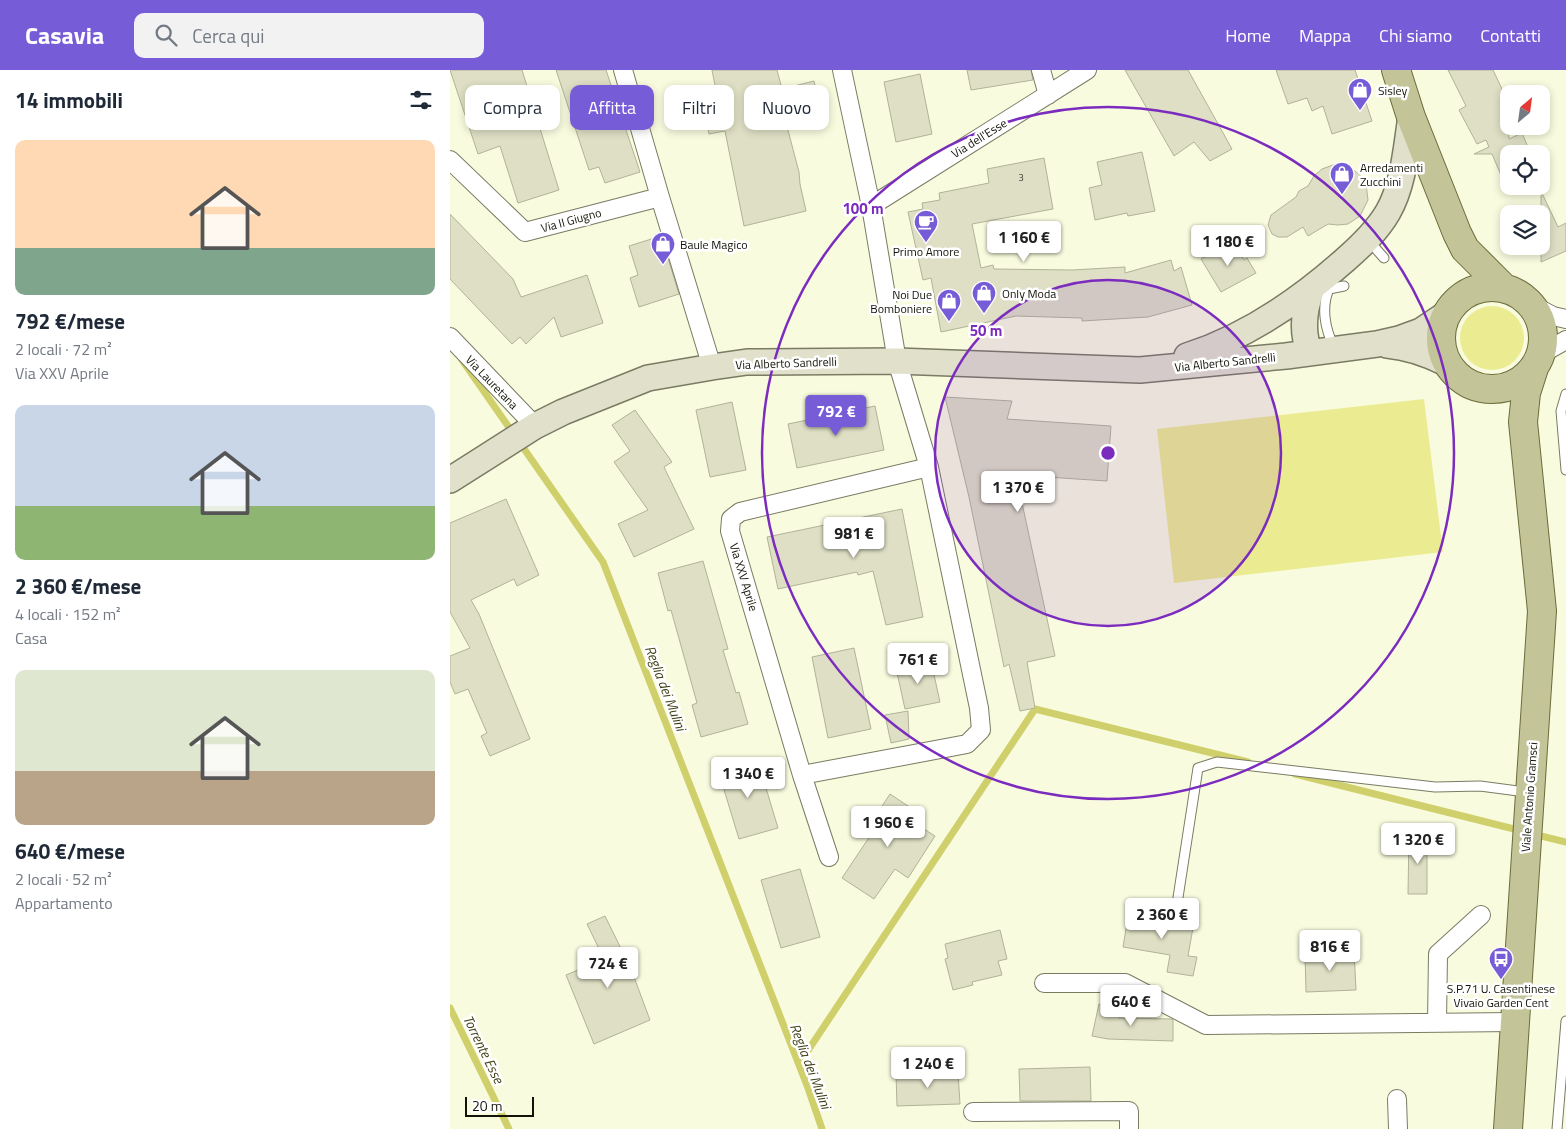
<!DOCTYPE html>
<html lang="it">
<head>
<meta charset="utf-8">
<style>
	body { margin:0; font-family:"Titillium Web",sans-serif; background:#f2f2f3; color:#1f2937; height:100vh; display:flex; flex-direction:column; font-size:19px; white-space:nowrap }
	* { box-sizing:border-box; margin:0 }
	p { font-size:16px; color:#747a83 }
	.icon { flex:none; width:28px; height:28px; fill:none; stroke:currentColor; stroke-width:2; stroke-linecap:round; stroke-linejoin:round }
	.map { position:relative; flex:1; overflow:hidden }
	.sheet { display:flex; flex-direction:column; background:#fff; width:450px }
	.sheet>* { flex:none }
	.top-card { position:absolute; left:15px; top:15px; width:475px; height:45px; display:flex; gap:10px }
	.needle { width:32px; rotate:29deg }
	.fabs { position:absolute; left:1050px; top:15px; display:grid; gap:10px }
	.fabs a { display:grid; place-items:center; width:50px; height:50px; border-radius:10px; background:#fff; box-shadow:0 2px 8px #0003; font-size:25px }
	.scale { position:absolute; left:15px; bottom:12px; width:69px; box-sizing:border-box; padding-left:5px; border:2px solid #131309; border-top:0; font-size:14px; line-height:18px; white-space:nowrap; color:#131309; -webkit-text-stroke:4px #fff; paint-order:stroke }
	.price { position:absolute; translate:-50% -42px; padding:0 11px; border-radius:5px; background:#fff; color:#222; font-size:16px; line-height:32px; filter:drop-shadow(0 1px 2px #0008) }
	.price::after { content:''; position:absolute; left:50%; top:30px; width:15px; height:11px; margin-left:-8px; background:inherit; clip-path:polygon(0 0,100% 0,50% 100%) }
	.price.selected { background:#775cd7; color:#fff }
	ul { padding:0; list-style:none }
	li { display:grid; align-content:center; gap:10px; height:265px; padding:0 15px }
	li span { display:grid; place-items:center; height:155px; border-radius:10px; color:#555 }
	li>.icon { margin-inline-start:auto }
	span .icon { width:90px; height:90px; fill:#fffc; stroke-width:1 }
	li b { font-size:21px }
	h2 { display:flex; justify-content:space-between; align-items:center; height:60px; padding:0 15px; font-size:21px }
	.chip { padding:0 18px; border-radius:10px; background:#fff; box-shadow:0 2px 8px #0003; font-size:18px; line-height:45px }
	.chip.selected { background:#775cd7; color:#fff }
	header { display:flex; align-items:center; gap:30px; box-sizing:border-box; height:70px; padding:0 25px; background:#775cd7; color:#fff }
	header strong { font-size:24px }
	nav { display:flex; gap:28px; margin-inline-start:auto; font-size:18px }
	.search { width:350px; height:45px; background:#f2f2f3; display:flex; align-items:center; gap:12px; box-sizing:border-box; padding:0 18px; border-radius:10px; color:#747a83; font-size:19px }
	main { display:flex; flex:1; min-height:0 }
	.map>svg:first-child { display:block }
	.green { fill:#ebec91 }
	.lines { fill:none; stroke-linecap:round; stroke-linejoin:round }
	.stream { stroke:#cfd06b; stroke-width:7 }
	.building { fill:#dedfc4; stroke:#b1b399 }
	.lane-casing { stroke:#7a7b63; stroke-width:11 }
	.street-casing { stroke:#7a7b63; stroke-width:20 }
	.secondary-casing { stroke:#7a7b63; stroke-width:28 }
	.primary-casing { stroke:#6b6c39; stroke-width:30 }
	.lane { stroke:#fff; stroke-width:9 }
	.street { stroke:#fff; stroke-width:18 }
	.secondary { stroke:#e1e1cb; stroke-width:25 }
	.primary { stroke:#c3c498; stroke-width:28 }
	.ring { fill:none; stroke:#7b2cbf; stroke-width:2.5 }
	.labels { text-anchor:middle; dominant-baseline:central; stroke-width:5; stroke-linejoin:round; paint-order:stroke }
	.number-label { font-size:10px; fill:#464638 }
	.poi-label { font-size:12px; fill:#131309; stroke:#fff; text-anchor:start }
	.street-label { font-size:12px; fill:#131309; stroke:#fff }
	.water-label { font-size:14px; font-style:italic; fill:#3e3e14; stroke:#fff }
	.centre { fill:#7b2cbf; stroke:#fff; stroke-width:2.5 }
	.ring-label { font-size:15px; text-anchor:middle; font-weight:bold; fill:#7b2cbf; stroke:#fff; stroke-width:5; stroke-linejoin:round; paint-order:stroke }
</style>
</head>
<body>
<header>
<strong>Casavia</strong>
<div class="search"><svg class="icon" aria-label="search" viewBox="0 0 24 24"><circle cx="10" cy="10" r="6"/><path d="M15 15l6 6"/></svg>Cerca qui</div>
<nav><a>Home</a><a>Mappa</a><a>Chi siamo</a><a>Contatti</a></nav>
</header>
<main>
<section class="sheet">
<h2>14 immobili<svg class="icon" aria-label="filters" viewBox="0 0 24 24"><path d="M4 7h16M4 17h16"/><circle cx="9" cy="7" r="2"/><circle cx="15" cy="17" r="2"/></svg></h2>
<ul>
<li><span style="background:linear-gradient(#ffd9b3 70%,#7fa58c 0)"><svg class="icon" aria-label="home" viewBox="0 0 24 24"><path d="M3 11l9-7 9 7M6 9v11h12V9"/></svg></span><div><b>792 €/mese</b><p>2 locali · 72 m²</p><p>Via XXV Aprile</p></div></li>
<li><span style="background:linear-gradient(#c9d6e8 65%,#8fb573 0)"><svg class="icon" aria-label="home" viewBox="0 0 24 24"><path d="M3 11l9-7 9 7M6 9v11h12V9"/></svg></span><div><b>2 360 €/mese</b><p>4 locali · 152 m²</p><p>Casa</p></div></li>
<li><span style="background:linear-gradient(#dfe7d0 65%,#b9a48a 0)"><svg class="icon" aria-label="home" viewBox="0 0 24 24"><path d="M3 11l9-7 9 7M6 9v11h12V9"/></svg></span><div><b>640 €/mese</b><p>2 locali · 52 m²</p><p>Appartamento</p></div></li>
</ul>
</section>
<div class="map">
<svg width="1116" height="1059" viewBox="0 0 1116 1059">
	<rect width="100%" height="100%" fill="#f9fbdf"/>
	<path class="green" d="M1010 268a32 32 0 1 1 64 0a32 32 0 1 1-64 0Z
		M974,329L993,482L724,513L707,359Z"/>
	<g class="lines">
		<path class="stream" d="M12,290L153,492L358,1018L372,1059
			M845,704L1072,761
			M1083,764L1116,772
			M0,938L59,1059
			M349,994L585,639L798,692"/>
	</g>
	<path class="building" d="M0,0H72L109,120L68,133L50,76L28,84Z
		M106,0H156L190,102L155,113L149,97L139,100Z
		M262,0H327L332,19L364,11L371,41L335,49L349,102L350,114L356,141L294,156L275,61L259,64L253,34L268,31Z
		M517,0H581L583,10L521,20Z
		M675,0H738L782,79L760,91L744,72L724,86Z
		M826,0H905L922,51L882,64L873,36L862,41L857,28L838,34Z
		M998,0H1043L1052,19L1059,32V69L1072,63L1081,84H1059V124L1042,84H1024L1039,77L1036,70L1027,74L1009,40L1016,36Z
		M470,4L482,64L446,72L434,12Z
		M692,82L705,141L678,146L677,143L645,150L639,118L652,115L647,92Z
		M594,88L603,139L522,154L531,198L543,195L544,199L622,200L675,197V203L721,190L724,201L731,197L742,235L698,247L632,251V248L566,246L491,262L481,208L473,210L458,142L473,139L472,133L490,130L489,123L539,113L537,99Z
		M883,95L892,96L902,99L910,105L916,114L918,130L910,146L898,154L888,155L878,154L858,166L853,157L837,167H828L822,164L818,155L821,145L846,127L849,121L858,116L864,106L872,99Z
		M1091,121L1108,157L1116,153V181L1091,192Z
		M0,144L63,209L71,227L137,205L153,253L111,267L104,247L76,274L70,267L62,274L0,209Z
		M211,166L229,224L189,237L180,208L188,205L179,176Z
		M783,171L794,190L797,188L806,203L771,222L751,189Z
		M495,327L562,331L557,349L661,356L657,411L566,405L605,586L577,592L585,638L570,641L559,594L554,597L519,427Z
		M282,332L296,400L260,407L246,340Z
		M425,336L434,380L347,398L338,354Z
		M185,340L222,392L214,397L244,459L184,487L168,454L198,440L164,392L180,381L162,355Z
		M56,429L89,505L67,516L64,509L21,530L29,544L80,669L40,686L31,666L37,663L18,619L5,624L0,612V586L20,578L0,542V453Z
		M452,439L473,547L436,555L423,501L408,505L407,502L328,519L317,467Z
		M253,491L278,579L273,580L286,623L289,622L298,654L251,667L242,635L247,633L221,540L218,541L208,503Z
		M404,578L421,659L378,668L362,587Z
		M481,591L490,632L455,639L446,598Z
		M458,641L459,669L441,673L435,645Z
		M307,688L328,758L289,769L268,700Z
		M440,724L461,738L455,747L485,766L458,808L445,799L424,829L392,808L420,766L415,762Z
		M959,765H977V824H958Z
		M350,799L370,867L331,878L311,810Z
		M679,841L744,852L738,886L747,887L743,906L717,902L720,885L673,877Z
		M155,846L181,899L200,950L144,974L116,905L154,889L137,854Z
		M550,860L557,889L548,891L552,905L522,912L523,915L503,920L495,889L498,888L495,874Z
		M904,881L906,920L856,922L855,884Z
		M649,934L671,938L669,948L722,949L723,950V971L658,969L642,966Z
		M640,997L641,1031H570L569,999Z
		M493,1002H508L510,1034L447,1036L446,1004Z"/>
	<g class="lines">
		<defs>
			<path id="lane" d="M918,170L934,188
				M884,277C875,259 871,237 879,219L894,216
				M1116,324L1111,341L1116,400
				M727,834L748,698L767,692L985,717L1030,716L1076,722
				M1107,1059L1116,951"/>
			<path id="street" d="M173,0L210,127L262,297
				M591,0L598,25
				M0,90L75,162L210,127
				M421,136L637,0
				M1082,235L1103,246L1116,249
				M0,267L85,356
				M1091,284L1116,270
				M352,705L517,674L531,660L529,638L479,397L447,291L421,136L392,0
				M379,787L352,705L280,461L281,449L290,442L479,397
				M594,913H675L756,955L1064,952
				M987,953L988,884L1031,845
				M947,1029L948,1059
				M523,1042L679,1041V1059"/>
			<path id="secondary" d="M937,275C959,277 976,283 996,293
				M860,283C851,262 854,239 862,218
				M737,286C796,267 849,231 895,190C911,176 927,161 938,142C954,114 956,78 961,47
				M0,410L85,356L113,342L198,308L262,297L297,292L447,291L690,300L836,286L927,274L949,269L971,261L995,245"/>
			<path id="primary" d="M946,0L961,47L1007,163L1015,179L1053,217
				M991 268a51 51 0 1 1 102 0a51 51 0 1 1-102 0Z
				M1058,1059L1092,541L1073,352L1076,323L1084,298"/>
		</defs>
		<use href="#lane" class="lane-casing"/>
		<use href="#street" class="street-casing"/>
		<use href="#secondary" class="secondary-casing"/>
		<use href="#primary" class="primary-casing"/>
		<use href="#lane" class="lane"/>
		<use href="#street" class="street"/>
		<use href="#secondary" class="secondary"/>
		<use href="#primary" class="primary"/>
	</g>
	<circle cx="658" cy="383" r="173" fill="#7b2cbf" fill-opacity=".12"/>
	<g class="ring">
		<circle cx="658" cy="383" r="173"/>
		<circle cx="658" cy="383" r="346"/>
	</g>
	<defs>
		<symbol id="shop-pin" viewBox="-11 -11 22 30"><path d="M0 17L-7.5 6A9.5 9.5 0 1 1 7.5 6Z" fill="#775cd7" stroke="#fff"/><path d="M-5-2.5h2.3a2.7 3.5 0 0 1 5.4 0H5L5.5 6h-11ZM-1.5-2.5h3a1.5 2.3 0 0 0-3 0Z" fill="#fff"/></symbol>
		<symbol id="cafe-pin" viewBox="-11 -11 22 30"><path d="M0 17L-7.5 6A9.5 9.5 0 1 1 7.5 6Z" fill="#775cd7" stroke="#fff"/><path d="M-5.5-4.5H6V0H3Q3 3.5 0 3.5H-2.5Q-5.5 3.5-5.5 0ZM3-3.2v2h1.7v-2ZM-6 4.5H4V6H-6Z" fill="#fff"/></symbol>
		<symbol id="bus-pin" viewBox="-11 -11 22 30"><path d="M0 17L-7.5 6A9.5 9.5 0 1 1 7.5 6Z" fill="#775cd7" stroke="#fff"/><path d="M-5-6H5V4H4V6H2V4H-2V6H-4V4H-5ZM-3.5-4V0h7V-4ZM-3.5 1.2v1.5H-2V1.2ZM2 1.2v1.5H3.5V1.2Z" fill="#fff"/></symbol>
	</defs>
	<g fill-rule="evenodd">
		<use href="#shop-pin" x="896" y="6" width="28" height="38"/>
		<use href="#shop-pin" x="878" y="90" width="28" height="38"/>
		<use href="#cafe-pin" x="462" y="138" width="28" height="38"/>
		<use href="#shop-pin" x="199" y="160" width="28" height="38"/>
		<use href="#shop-pin" x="520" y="209" width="28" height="38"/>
		<use href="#shop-pin" x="485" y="217" width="28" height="38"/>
		<use href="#bus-pin" x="1037" y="875" width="28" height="38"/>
	</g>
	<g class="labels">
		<g class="number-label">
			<text x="571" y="107">3</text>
		</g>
		<g class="poi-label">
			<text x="928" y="20">Sisley</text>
			<text x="910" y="97">Arredamenti<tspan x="910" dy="14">Zucchini</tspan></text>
			<text x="230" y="174">Baule Magico</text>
			<text x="476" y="181" text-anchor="middle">Primo Amore</text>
			<text x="552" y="223">Only Moda</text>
			<text x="482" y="224" text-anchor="end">Noi Due<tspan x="482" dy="14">Bomboniere</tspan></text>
			<text x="1051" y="918" text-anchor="middle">S.P.71 U. Casentinese<tspan x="1051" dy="14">Vivaio Garden Cent</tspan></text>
		</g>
		<g class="street-label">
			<text transform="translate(529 68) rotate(-32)">Via dell'Esse</text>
			<text transform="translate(121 150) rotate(-15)">Via II Giugno</text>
			<text transform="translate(775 292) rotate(-6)">Via Alberto Sandrelli</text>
			<text transform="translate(336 293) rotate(-2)">Via Alberto Sandrelli</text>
			<text transform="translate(42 312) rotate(46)">Via Lauretana</text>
			<text transform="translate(294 507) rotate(73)">Via XXV Aprile</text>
			<text transform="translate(1079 727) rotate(-86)">Viale Antonio Gramsci</text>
		</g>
		<g class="water-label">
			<text transform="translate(216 618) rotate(69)">Reglia dei Mulini</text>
			<text transform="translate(34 979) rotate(64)">Torrente Esse</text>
			<text transform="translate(361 996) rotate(69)">Reglia dei Mulini</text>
		</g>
	</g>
	<circle cx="658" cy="383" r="8" class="centre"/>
	<g class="ring-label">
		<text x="413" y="144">100 m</text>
		<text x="536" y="266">50 m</text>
	</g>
</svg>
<div class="fabs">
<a><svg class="needle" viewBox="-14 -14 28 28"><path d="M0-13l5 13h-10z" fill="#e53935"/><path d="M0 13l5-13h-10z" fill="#747a83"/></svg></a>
<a><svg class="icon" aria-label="locate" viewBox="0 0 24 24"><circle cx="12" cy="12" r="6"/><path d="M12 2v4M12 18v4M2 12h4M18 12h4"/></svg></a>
<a><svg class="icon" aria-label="layers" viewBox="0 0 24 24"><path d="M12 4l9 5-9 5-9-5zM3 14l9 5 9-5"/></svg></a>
</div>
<div class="scale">20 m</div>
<b class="price" style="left:574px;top:193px">1 160 €</b>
<b class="price" style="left:778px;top:197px">1 180 €</b>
<b class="price selected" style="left:386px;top:367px">792 €</b>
<b class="price" style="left:568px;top:443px">1 370 €</b>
<b class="price" style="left:404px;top:489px">981 €</b>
<b class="price" style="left:468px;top:615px">761 €</b>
<b class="price" style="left:298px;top:729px">1 340 €</b>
<b class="price" style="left:438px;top:778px">1 960 €</b>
<b class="price" style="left:968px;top:795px">1 320 €</b>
<b class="price" style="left:712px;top:870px">2 360 €</b>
<b class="price" style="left:880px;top:902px">816 €</b>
<b class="price" style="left:158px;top:919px">724 €</b>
<b class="price" style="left:681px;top:957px">640 €</b>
<b class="price" style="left:478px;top:1019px">1 240 €</b>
<div class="top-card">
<a class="chip">Compra</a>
<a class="chip selected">Affitta</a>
<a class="chip">Filtri</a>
<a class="chip">Nuovo</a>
</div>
</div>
</main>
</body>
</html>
